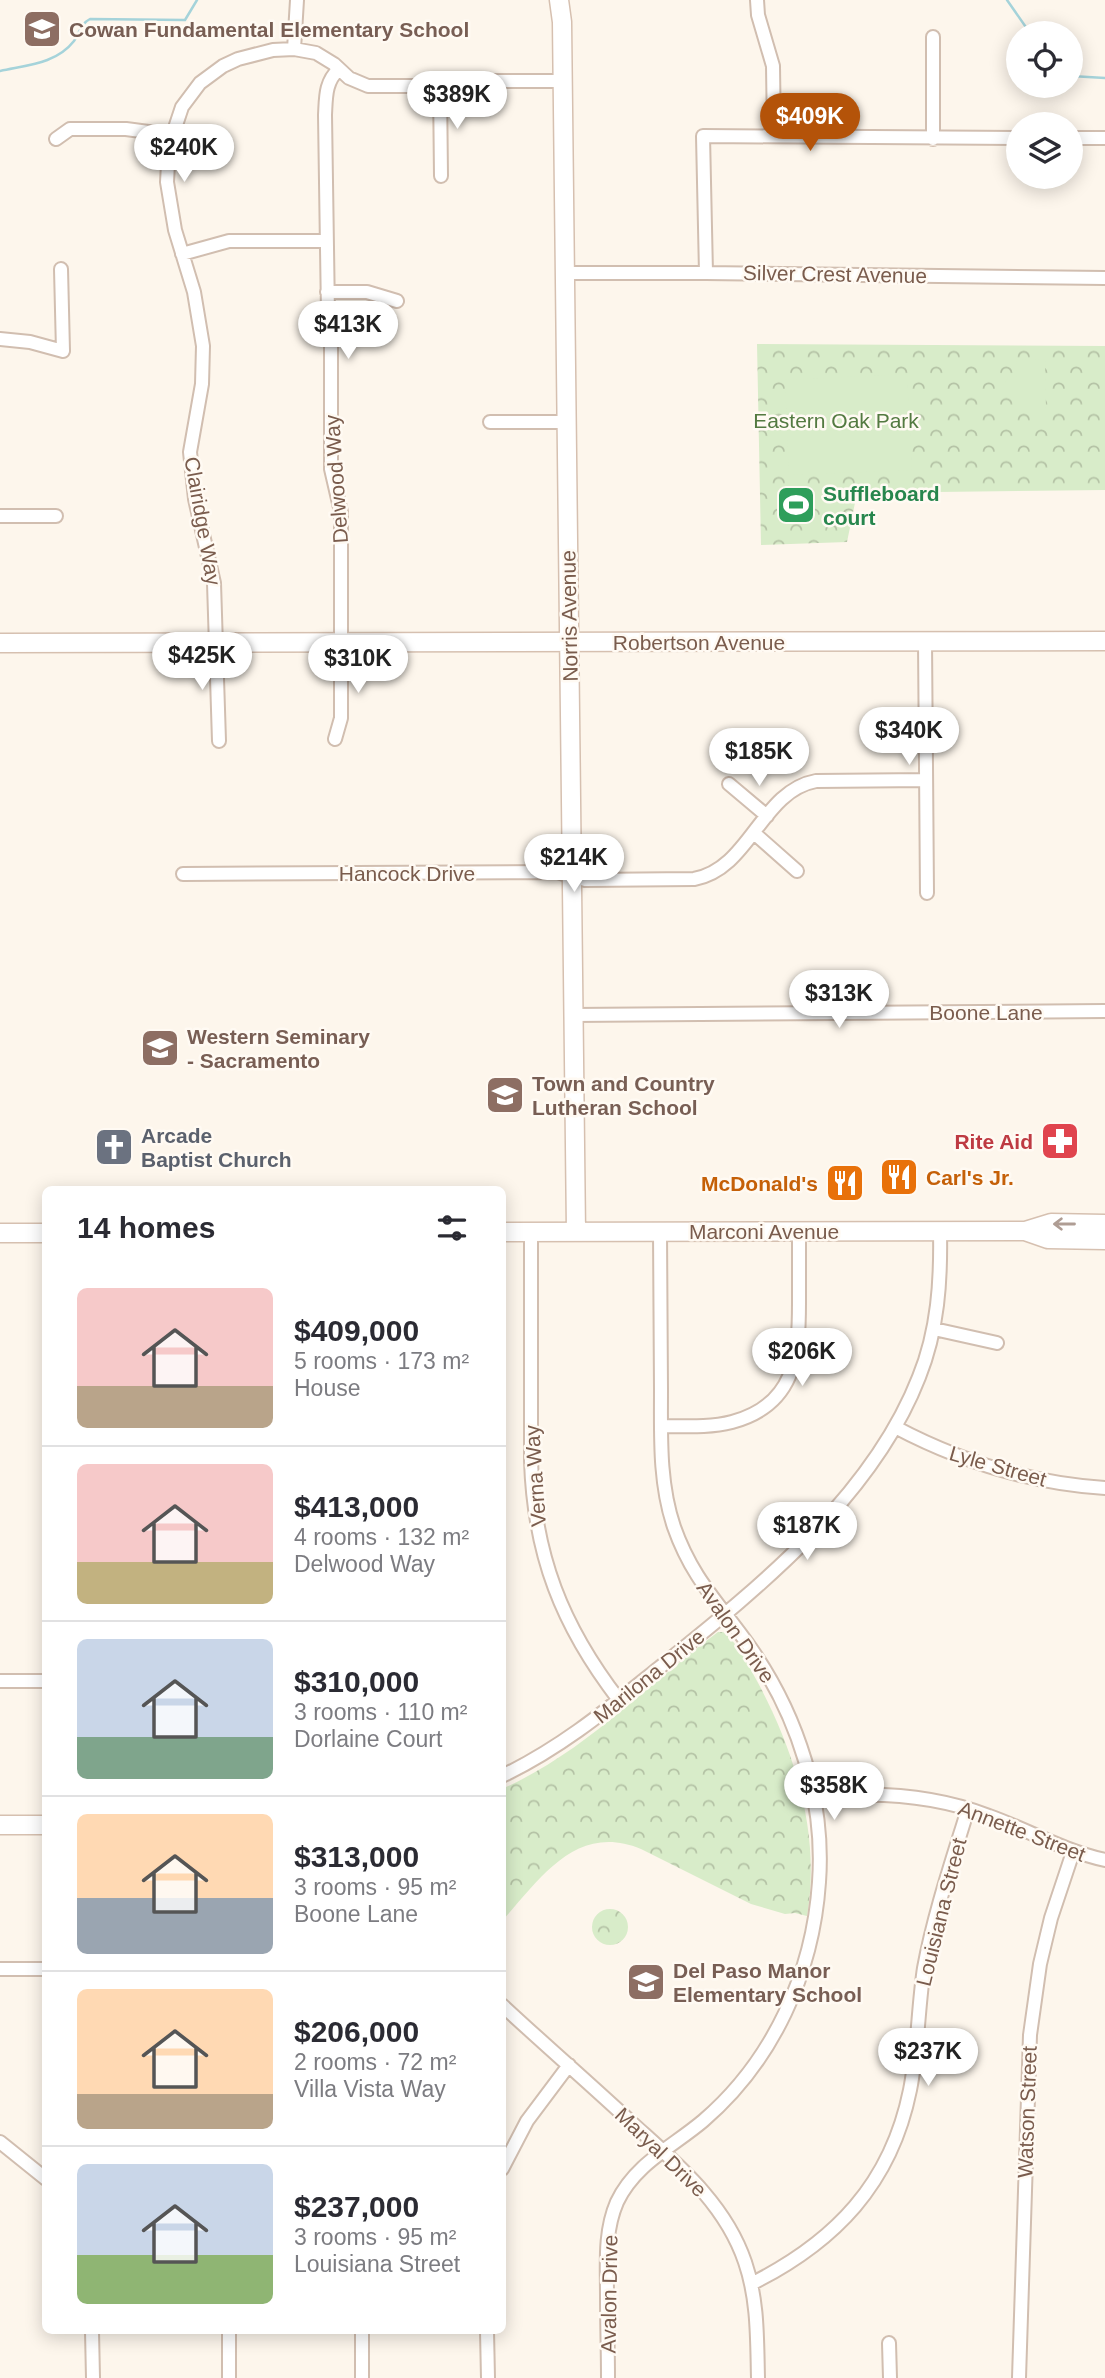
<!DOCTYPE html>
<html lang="en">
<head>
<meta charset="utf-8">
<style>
	body { margin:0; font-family:Arial,sans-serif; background:#f2f2f3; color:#2b2b33; height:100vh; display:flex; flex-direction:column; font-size:26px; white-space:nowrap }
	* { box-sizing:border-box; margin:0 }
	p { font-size:23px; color:#7c7c81 }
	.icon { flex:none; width:38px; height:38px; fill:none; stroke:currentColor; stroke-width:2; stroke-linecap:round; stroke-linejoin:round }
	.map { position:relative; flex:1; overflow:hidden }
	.side { position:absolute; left:42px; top:1186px; width:464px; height:1148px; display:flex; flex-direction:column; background:#fff; border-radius:10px; box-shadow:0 4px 18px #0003 }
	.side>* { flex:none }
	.buttons { position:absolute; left:1006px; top:21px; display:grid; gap:14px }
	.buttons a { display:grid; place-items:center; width:77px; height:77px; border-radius:50%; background:#fff; box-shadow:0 4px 18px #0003; font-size:35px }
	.price { position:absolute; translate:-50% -60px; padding:0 16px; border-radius:24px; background:#fff; color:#222; font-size:23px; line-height:46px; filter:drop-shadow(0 2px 4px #0008) }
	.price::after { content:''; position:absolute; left:50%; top:42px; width:21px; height:16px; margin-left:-10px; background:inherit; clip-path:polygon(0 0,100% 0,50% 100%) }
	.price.on { background:#b45309; color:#fff }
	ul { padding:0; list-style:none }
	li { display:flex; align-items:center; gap:21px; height:175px; padding:0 35px }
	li+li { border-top:2px solid #e1e1e2 }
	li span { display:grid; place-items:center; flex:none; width:196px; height:140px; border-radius:10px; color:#555 }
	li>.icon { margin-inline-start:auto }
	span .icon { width:84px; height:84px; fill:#fffc; stroke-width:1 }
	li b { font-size:30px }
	h2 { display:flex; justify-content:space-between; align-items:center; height:84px; padding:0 35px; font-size:30px }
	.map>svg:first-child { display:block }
	.forest { fill:url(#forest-crowns) }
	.pitch { fill:#d8ecc9 }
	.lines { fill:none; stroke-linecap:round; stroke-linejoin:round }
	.stream { stroke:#a5d3da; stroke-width:2.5 }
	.street-casing { stroke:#d1beb0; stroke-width:16 }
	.secondary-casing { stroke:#d6c0b0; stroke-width:21 }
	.street { stroke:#fff; stroke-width:12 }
	.secondary { stroke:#fff; stroke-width:18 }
	.oneway { stroke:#af9d94 }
	.labels { text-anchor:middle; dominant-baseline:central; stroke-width:5; stroke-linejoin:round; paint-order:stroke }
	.education-label { font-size:21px; font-weight:bold; fill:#785e54; stroke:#fffaf3; text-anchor:start }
	.street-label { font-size:21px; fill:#7a5c4d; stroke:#fffaf3 }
	.park-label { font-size:21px; fill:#537a41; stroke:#fffaf3 }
	.leisure-label { font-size:21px; font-weight:bold; fill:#27864d; stroke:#fffaf3; text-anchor:start }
	.worship-label { font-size:21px; font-weight:bold; fill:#5b616d; stroke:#fffaf3; text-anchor:start }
	.health-label { font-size:21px; font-weight:bold; fill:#be3a42; stroke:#fffaf3; text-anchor:end }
	.food-label { font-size:21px; font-weight:bold; fill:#c56008; stroke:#fffaf3; text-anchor:start }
</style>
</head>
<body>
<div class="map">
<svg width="1105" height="2378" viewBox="0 0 1105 2378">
	<defs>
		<pattern id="forest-crowns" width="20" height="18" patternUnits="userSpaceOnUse" patternTransform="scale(1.75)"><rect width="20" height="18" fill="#d8ecc9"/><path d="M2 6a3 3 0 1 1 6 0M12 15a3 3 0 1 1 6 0" fill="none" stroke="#b4c2a5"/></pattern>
	</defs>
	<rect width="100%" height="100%" fill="#fdf6ec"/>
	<path class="forest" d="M757,344L1105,346V490L857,493L847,542L761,545Z
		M718,1632H723C738,1643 748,1665 757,1681C795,1751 821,1835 807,1916L795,1913L785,1914L751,1904L641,1849C576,1822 540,1879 502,1921V1789C585,1752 647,1685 718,1632Z
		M592 1927a18 18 0 1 1 36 0a18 18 0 1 1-36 0Z"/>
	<path class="pitch" d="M1045,359L1046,410H1017V399L1008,396L1003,387C1006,379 1008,377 1017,376L1016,360Z
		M907,374L912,470L789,475L785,380Z"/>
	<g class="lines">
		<path class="stream" d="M1007,0L1030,33
			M0,71C27,65 56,64 74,41C80,33 80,24 90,19L185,20L197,0
			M1071,76L1105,78"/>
		<defs>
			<path id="street" d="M757,0L758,15L773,66L774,135
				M933,37V139
				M294,49L297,0
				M440,86L441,176
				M1071,138H1105
				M56,139L70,129H126L171,135
				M182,254L229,241H327
				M565,273H706L1105,278
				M706,273L703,136L1018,138
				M327,292H367L397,301
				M0,339L30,342L63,351L61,269
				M490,422H566
				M0,516H56
				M925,641L927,893
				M335,739L341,718V512L331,469V335L328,314L325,115C326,97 325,82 339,69
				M219,741L214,583L195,499L190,452L202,384L203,346L194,292L175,230L167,182L169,146L182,107L200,83L223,66L238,59L273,50L294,49L316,53L334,64L349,78L368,86H440L478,81H563
				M729,784L767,816
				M754,833L797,871
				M183,874L557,872L585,880L694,879C750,869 761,791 816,781L926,780
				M573,1015L1105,1011
				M531,1232V1461C534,1555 562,1626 619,1700
				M934,1329L997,1343
				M661,1426C684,1426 709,1428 732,1422C795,1405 799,1357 799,1302C799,1278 799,1255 799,1231
				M895,1427C961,1462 1030,1483 1105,1488
				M0,1681H46
				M502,1776C561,1748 609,1708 659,1668C757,1589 872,1498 919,1377C938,1330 941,1281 940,1231
				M814,1798C874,1791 932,1794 989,1816C1028,1830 1064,1851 1105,1860
				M0,1969H46
				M502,2005C545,2045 589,2083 632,2123C677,2164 725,2203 745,2262C758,2300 757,2338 758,2378
				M0,2142L46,2179
				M502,2169L527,2121L569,2065
				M751,2284C835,2242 891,2184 910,2090C918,2050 918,2008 924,1968C934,1914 952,1861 968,1809
				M92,2331L93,2378
				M362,2331V2378
				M487,2331L488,2378
				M889,2343L890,2378
				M229,2378V2331
				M608,2378C608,2351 607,2323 607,2296C607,2264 604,2232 617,2202C635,2164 672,2147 703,2121C773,2061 813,1973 819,1882C825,1800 798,1717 752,1650C721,1605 693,1581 674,1527C659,1483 661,1436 661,1390C661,1337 660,1284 660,1231
				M1019,2378L1030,2035L1040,1964L1051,1918L1073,1852"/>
			<path id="secondary" d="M559,0L562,22L576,1232
				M0,643L1105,641
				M1025,1231L1048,1239L1105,1240
				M502,1232L1025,1231L1051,1223L1105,1224
				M0,1233H46
				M0,1825H46"/>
		</defs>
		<use href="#street" class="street-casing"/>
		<use href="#secondary" class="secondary-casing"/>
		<use href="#street" class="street"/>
		<use href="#secondary" class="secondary"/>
	</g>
	<defs><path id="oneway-shaft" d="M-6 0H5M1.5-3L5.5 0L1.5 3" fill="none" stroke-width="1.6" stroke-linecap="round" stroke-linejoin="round" transform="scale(1.75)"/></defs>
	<use class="oneway" href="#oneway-shaft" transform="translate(1064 1224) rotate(-180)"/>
	<defs>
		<symbol id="school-square" viewBox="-11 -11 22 22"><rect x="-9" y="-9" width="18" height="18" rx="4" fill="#8d6e63" stroke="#fffaf3"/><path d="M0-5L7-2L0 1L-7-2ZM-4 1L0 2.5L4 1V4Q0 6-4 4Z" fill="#fff"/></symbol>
		<symbol id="stadium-square" viewBox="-11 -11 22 22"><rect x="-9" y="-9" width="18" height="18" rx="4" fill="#2e9e5b" stroke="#fffaf3"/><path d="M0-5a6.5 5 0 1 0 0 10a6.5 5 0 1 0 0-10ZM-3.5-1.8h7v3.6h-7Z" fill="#fff"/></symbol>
		<symbol id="pharmacy-square" viewBox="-11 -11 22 22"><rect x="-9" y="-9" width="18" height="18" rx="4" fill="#e0444e" stroke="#fffaf3"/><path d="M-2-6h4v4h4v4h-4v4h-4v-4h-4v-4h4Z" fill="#fff"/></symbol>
		<symbol id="church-square" viewBox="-11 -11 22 22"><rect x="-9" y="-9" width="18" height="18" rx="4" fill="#6b7280" stroke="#fffaf3"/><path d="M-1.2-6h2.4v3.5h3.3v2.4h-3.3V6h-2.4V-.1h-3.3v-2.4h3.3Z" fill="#fff"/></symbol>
		<symbol id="restaurant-square" viewBox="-11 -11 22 22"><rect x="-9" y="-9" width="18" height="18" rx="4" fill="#e8710a" stroke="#fffaf3"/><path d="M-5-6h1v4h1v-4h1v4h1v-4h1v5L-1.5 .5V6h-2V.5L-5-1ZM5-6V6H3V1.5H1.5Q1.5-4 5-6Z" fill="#fff"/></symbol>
	</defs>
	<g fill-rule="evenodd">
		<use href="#school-square" x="20" y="7" width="44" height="44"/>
		<use href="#stadium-square" x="774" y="483" width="44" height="44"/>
		<use href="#school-square" x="138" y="1026" width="44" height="44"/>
		<use href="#school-square" x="483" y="1073" width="44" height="44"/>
		<use href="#pharmacy-square" x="1038" y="1119" width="44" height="44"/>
		<use href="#church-square" x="92" y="1125" width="44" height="44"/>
		<use href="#restaurant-square" x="877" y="1155" width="44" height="44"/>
		<use href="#restaurant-square" x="823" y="1161" width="44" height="44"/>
		<use href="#school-square" x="624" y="1960" width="44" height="44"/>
	</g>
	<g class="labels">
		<g class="education-label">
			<text x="69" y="29">Cowan Fundamental Elementary School</text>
			<text x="187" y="1036">Western Seminary<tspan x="187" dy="24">- Sacramento</tspan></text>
			<text x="532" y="1083">Town and Country<tspan x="532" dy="24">Lutheran School</tspan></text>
			<text x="673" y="1970">Del Paso Manor<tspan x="673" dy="24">Elementary School</tspan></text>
		</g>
		<g class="street-label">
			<text transform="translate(835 274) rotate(1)">Silver Crest Avenue</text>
			<text transform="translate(336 479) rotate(-94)">Delwood Way</text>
			<text transform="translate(203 521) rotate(80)">Clairidge Way</text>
			<text transform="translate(569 616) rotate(-91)">Norris Avenue</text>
			<text x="699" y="642">Robertson Avenue</text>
			<text x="407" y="873">Hancock Drive</text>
			<text x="986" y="1012">Boone Lane</text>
			<text x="764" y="1231">Marconi Avenue</text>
			<text transform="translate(998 1466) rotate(16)">Lyle Street</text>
			<text transform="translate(535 1476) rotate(-94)">Verna Way</text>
			<text transform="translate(736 1632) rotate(55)">Avalon Drive</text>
			<text transform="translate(649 1676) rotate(-39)">Marilona Drive</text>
			<text transform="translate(1022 1831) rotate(21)">Annette Street</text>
			<text transform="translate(941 1912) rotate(-76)">Louisiana Street</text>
			<text transform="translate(1027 2112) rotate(-88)">Watson Street</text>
			<text transform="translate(661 2152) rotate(44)">Maryal Drive</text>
			<text transform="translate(609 2294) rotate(-89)">Avalon Drive</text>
		</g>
		<g class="park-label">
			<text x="836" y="420">Eastern Oak Park</text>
		</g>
		<g class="leisure-label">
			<text x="823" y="493">Suffleboard<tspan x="823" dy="24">court</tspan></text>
		</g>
		<g class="worship-label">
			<text x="141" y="1135">Arcade<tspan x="141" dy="24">Baptist Church</tspan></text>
		</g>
		<g class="health-label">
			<text x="1033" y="1141">Rite Aid</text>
		</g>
		<g class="food-label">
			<text x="926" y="1177">Carl's Jr.</text>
			<text x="818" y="1183" text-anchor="end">McDonald's</text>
		</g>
	</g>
</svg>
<div class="buttons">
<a><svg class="icon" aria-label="locate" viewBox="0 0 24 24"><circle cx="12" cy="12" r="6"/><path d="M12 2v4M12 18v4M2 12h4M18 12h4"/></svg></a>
<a><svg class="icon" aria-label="layers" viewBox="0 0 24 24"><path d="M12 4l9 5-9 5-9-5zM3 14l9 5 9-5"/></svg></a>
</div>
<b class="price" style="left:457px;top:131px">$389K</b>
<b class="price on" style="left:810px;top:153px">$409K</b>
<b class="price" style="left:184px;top:184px">$240K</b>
<b class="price" style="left:348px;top:361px">$413K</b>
<b class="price" style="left:202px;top:692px">$425K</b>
<b class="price" style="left:358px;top:695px">$310K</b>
<b class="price" style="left:909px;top:767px">$340K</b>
<b class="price" style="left:759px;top:788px">$185K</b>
<b class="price" style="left:574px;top:894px">$214K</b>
<b class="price" style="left:839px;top:1030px">$313K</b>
<b class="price" style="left:802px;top:1388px">$206K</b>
<b class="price" style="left:807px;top:1562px">$187K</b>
<b class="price" style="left:834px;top:1822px">$358K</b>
<b class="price" style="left:928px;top:2088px">$237K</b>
<section class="side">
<h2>14 homes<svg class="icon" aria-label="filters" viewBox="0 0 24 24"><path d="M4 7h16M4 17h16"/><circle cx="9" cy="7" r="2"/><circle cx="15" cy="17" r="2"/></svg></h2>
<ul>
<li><span style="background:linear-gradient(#f6c9c9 70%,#b9a48a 0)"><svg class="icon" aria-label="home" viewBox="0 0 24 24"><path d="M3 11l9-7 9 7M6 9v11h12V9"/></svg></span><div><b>$409,000</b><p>5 rooms · 173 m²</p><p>House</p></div></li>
<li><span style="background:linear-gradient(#f6c9c9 70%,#c2b280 0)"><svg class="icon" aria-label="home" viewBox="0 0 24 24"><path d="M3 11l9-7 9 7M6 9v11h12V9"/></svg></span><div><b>$413,000</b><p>4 rooms · 132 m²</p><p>Delwood Way</p></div></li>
<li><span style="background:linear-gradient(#c9d6e8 70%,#7fa58c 0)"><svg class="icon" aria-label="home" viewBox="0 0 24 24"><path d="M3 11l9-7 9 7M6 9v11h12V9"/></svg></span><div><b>$310,000</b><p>3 rooms · 110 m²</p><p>Dorlaine Court</p></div></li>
<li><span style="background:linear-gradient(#ffd9b3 60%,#9aa5b1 0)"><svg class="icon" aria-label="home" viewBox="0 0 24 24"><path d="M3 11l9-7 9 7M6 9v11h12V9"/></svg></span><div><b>$313,000</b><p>3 rooms · 95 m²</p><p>Boone Lane</p></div></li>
<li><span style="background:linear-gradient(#ffd9b3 75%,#b9a48a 0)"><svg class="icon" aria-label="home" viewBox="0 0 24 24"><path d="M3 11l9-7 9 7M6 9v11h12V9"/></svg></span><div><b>$206,000</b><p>2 rooms · 72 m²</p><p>Villa Vista Way</p></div></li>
<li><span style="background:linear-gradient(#c9d6e8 65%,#8fb573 0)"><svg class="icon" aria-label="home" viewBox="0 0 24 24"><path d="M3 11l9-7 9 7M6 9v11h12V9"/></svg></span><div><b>$237,000</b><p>3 rooms · 95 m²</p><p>Louisiana Street</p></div></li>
</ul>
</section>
</div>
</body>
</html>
